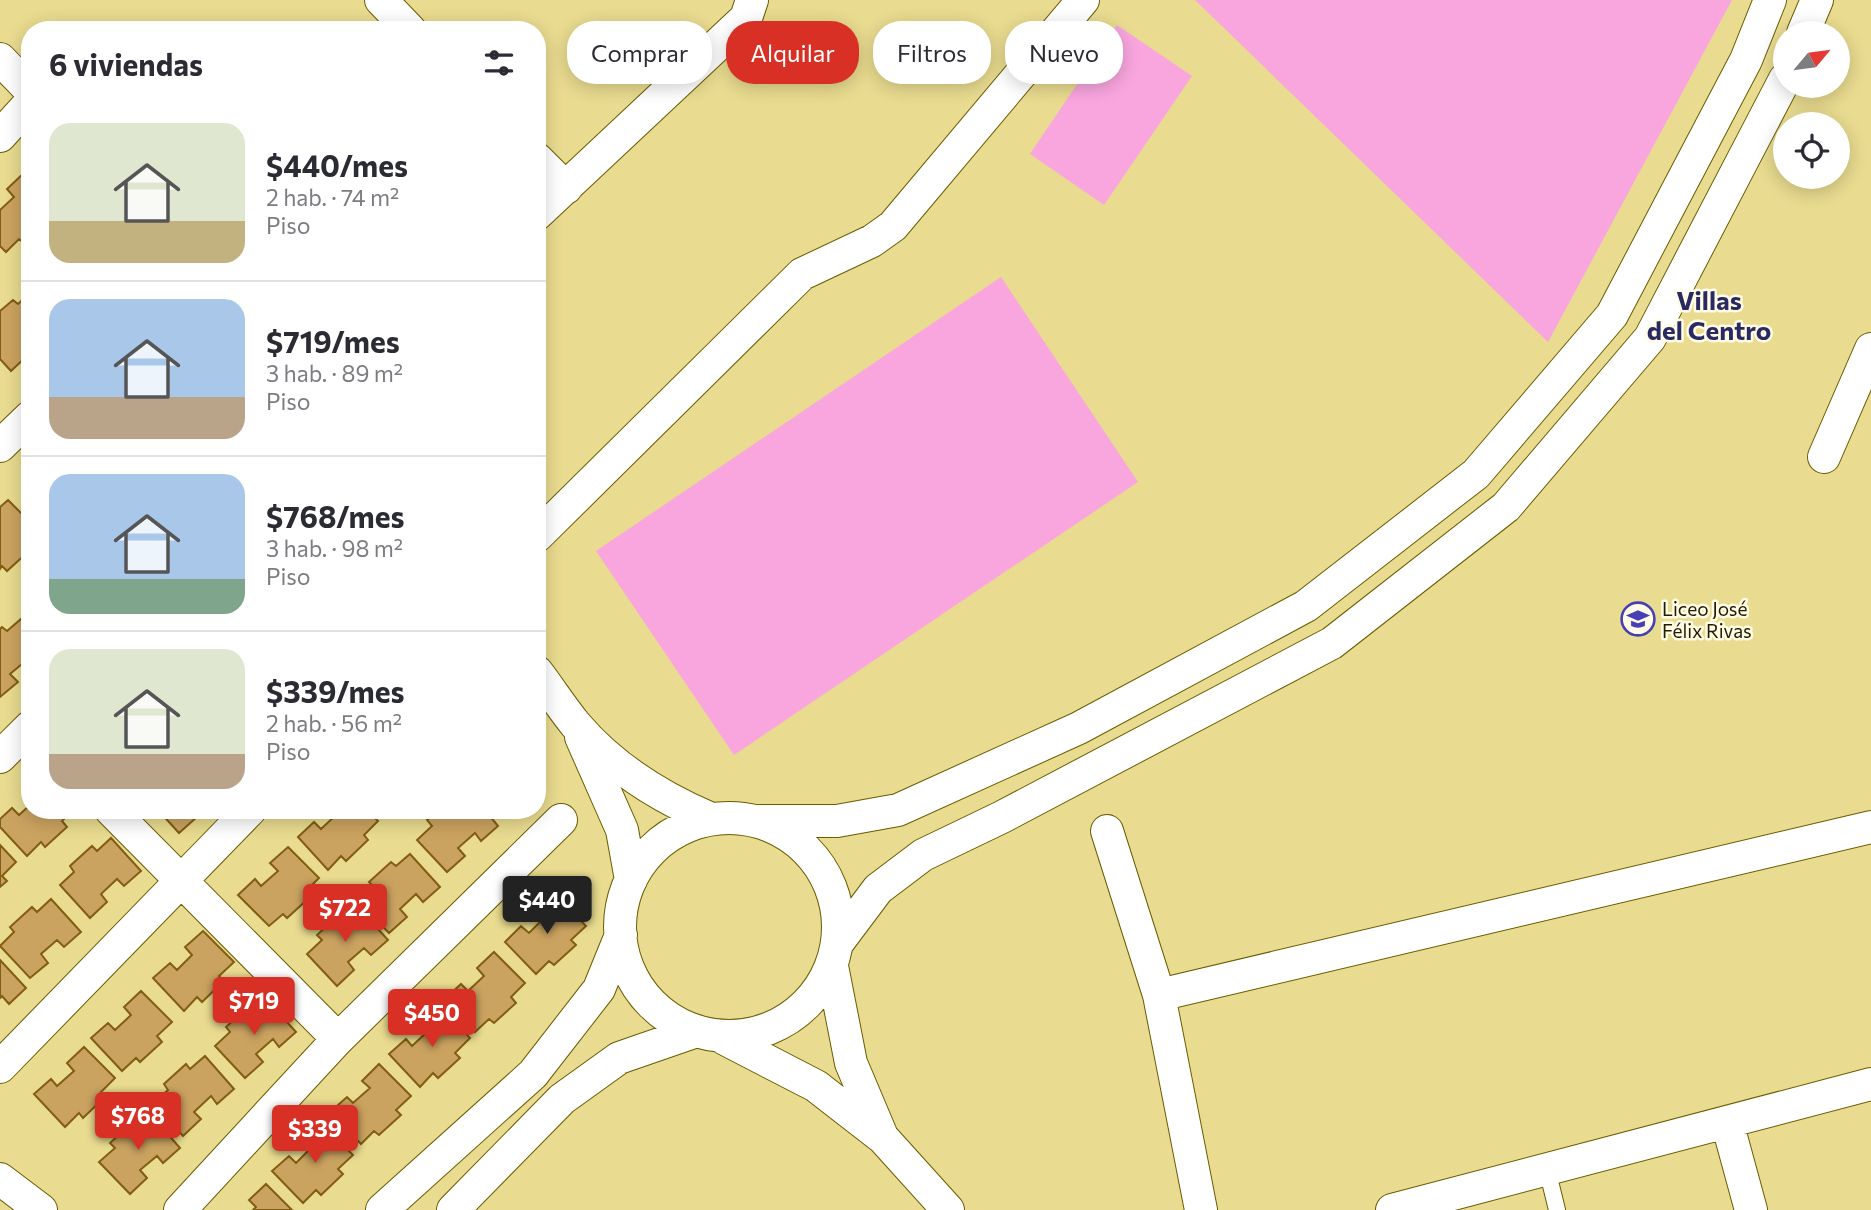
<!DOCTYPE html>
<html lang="es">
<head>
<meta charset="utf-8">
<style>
	body { margin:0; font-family:Commissioner,sans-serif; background:#f2f2f3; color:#2b2b33; height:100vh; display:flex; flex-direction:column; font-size:26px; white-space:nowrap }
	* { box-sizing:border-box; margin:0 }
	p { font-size:23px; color:#7c7c81 }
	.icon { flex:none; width:38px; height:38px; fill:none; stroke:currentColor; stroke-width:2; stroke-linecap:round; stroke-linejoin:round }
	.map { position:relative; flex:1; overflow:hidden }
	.sheet { position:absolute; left:21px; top:21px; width:525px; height:798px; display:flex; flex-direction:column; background:#fff; border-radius:28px; box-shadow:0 4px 18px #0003 }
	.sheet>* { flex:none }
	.top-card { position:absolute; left:567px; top:21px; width:665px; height:63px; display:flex; gap:14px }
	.needle { width:46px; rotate:61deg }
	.buttons { position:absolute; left:1773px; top:21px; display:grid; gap:14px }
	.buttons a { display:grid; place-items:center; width:77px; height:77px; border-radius:50%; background:#fff; box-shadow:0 4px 18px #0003; font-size:35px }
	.price { position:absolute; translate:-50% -60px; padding:0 16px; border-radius:7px; background:#d93025; color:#fff; font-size:23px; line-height:46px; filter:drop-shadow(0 2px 4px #0008) }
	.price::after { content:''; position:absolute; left:50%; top:42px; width:21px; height:16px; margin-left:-10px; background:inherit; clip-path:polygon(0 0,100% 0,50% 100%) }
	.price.active { background:#222; color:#fff }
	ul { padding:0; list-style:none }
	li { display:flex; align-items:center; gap:21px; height:175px; padding:0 28px }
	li+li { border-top:2px solid #e1e1e2 }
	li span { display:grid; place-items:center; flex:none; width:196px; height:140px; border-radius:21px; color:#555 }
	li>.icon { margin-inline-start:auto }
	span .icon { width:84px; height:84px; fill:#fffc; stroke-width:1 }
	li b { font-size:30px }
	h2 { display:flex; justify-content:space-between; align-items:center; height:84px; padding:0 28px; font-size:30px }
	.chip { padding:0 24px; border-radius:28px; background:#fff; box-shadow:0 4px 18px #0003; font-size:24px; line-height:63px }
	.chip.active { background:#d93025; color:#fff }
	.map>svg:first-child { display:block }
	.green { fill:#f9a6de }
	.building { fill:#cba360; stroke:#825d12; stroke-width:2 }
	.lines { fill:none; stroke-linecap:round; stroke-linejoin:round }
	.service-casing { stroke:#695c01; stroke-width:18 }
	.minor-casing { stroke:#695c01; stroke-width:34 }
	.service { stroke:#fff; stroke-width:16 }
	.minor { stroke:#fff; stroke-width:32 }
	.labels { text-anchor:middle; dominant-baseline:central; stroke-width:5; stroke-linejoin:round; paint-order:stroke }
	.poi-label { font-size:19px; fill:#211b00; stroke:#fffbe5; text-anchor:start }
	.district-label { font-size:26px; font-weight:bold; fill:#292963; stroke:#fffbe5 }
</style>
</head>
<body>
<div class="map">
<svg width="1871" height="1210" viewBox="0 0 1871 1210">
	<rect width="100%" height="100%" fill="#e9db8f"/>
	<path class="green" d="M1195,0H1732L1548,342Z
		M1117,25L1192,76L1104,205L1030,154Z
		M1001,277L1138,482L734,755L596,551Z"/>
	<path class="building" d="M25,172L30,178V238L24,243L19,239L6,252L0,246V210L14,197L7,189Z
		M30,293V339L22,347L28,355L11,371L0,359V311L13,300L18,304Z
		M8,500L30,522V540L24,545L29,551L7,571L2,566L0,569V507Z
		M21,619L30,629V662L28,659L10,674L18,682L0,697V629L2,627L7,631Z
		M30,805V810H73L62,821L67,827L45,847L41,842L27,856L0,827V819L12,808L19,815Z
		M158,810H191L197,817L179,833Z
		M334,810H367L378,821L364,835L368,840L346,861L341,856L328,870L298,837L314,822L321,829L337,814Z
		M439,810H485L498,826L481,841L475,833L458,848L465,856L447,872L417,840L432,826L427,820Z
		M111,838L141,871L124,886L117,879L101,894L107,902L90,918L60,885L74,872L70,866L92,846L97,851Z
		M0,845L16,862L2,876L7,881L0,887Z
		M288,847L319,878L305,892L309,898L287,918L283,914L269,926L238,895L255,879L261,886L278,871L270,863Z
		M410,854L440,887L423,902L416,894L400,909L407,917L389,933L359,901L374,887L369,882L391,862L396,866Z
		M554,894L586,926L571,940L576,945L554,965L549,961L536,974L505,942L521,926L529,933L544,918L538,910Z
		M51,899L81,932L64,947L57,940L41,954L48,963L30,978L0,946L14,932L10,927L32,907L37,912Z
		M358,907L388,940L371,955L364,948L348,962L354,970L337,986L307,954L322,940L317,935L339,915L344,920Z
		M203,931L234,962L219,976L224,981L202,1002L197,997L184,1011L153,978L170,963L177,970L192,955L185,947Z
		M494,952L525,983L511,997L516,1003L494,1023L489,1019L475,1032L445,999L461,984L468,991L484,976L477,968Z
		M0,960L26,988L9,1004L2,996L0,998Z
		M141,991L172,1022L157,1036L162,1042L140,1062L136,1058L122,1071L91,1038L108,1023L115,1030L131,1015L124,1007Z
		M266,999L296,1032L279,1047L273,1039L256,1054L263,1062L245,1078L215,1046L230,1032L226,1027L248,1007L252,1012Z
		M439,1007L470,1038L455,1053L460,1058L438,1078L433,1073L420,1087L389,1054L406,1039L412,1046L428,1031L421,1023Z
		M84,1047L115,1078L101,1092L105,1097L83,1118L79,1113L65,1127L34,1094L51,1079L57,1086L74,1071L67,1063Z
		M205,1056L234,1089L217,1104L211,1096L194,1112L201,1119L183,1136L153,1103L168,1090L164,1084L186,1064L190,1069Z
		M379,1064L411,1096L396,1110L401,1115L379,1135L374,1131L361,1144L330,1112L347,1097L353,1103L370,1088L362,1081Z
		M151,1115L180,1148L163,1163L157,1156L140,1170L147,1178L130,1194L99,1162L115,1148L110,1143L132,1123L136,1127Z
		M322,1124L353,1155L338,1169L343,1174L321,1195L316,1190L303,1203L272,1171L289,1156L296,1163L311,1148L305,1140Z
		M266,1184L292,1210H253L256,1207L249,1200Z"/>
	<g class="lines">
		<defs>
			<path id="service" d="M1547,1169L1557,1210"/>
			<path id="minor" d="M381,0L410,30
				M1803,33L1817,0
				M0,59L30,90
				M0,136L30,103
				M537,159L566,188
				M537,214L746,18L752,0
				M0,446L30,417
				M1824,457L1871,349
				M537,536L802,274L872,241L893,226L1083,0
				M537,672C550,689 562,708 576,725C611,766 660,797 709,818
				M581,737L622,830L631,880
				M0,757L30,727
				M111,810L338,1039
				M620 927a109 109 0 1 1 218 0a109 109 0 1 1-218 0Z
				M760,821H837L898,810L1079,728L1306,606L1476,474L1612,315L1746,60L1770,0
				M1107,831L1159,995
				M839,941L878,889L923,855L1002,817L1332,643L1506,507L1650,338L1785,79
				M832,966L851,1063L881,1134
				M723,1038L816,1086L883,1138L948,1210
				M0,1067L250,810
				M1727,1122L1751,1210
				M0,1179L41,1210
				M180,1210L338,1039L561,820
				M382,1210L533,1074L599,989L621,935
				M453,1210L562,1099L619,1058L697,1031
				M1201,1210L1159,995L1871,827
				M1392,1210L1871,1084"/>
		</defs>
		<use href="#service" class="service-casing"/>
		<use href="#minor" class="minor-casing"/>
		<use href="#service" class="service"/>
		<use href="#minor" class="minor"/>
	</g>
	<defs>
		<symbol id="school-ring" viewBox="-11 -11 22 22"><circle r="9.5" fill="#fffbe5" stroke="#473fb6" stroke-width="1.5"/><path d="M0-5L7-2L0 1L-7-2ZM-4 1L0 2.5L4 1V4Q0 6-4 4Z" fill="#473fb6"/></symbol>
	</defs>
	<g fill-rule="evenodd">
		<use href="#school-ring" x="1619" y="600" width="38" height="38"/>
	</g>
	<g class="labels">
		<g class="poi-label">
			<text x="1662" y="608">Liceo José<tspan x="1662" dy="22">Félix Rivas</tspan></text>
		</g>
		<g class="district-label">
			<text x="1709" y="299">Villas<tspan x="1709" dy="30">del Centro</tspan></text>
		</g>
	</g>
</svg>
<div class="buttons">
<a><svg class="needle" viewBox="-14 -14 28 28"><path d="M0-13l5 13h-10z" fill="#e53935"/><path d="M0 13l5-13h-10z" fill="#7c7c81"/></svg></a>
<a><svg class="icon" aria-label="locate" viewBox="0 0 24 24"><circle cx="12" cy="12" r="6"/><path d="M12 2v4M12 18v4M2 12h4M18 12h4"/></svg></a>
</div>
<b class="price active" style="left:547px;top:936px">$440</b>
<b class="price" style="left:345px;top:944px">$722</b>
<b class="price" style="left:254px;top:1037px">$719</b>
<b class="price" style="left:432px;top:1049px">$450</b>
<b class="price" style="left:138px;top:1152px">$768</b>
<b class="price" style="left:315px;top:1165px">$339</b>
<div class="top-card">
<a class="chip">Comprar</a>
<a class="chip active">Alquilar</a>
<a class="chip">Filtros</a>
<a class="chip">Nuevo</a>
</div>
<section class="sheet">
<h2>6 viviendas<svg class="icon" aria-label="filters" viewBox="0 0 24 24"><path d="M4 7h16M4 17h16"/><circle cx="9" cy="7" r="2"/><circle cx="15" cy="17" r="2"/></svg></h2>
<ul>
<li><span style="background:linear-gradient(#dfe7d0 70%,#c2b280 0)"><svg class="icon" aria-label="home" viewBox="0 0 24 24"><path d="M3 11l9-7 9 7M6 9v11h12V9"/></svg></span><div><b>$440/mes</b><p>2 hab. · 74 m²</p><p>Piso</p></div></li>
<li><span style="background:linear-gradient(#a9c7e8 70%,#b9a48a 0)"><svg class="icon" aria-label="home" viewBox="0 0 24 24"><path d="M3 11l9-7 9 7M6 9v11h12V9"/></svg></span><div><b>$719/mes</b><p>3 hab. · 89 m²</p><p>Piso</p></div></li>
<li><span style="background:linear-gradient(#a9c7e8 75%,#7fa58c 0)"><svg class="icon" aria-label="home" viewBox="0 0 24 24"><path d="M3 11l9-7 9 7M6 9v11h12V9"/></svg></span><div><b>$768/mes</b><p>3 hab. · 98 m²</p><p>Piso</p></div></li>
<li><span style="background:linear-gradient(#dfe7d0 75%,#b9a48a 0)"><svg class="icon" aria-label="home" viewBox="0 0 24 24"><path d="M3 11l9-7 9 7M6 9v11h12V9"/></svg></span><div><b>$339/mes</b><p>2 hab. · 56 m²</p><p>Piso</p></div></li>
</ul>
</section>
</div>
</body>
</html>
